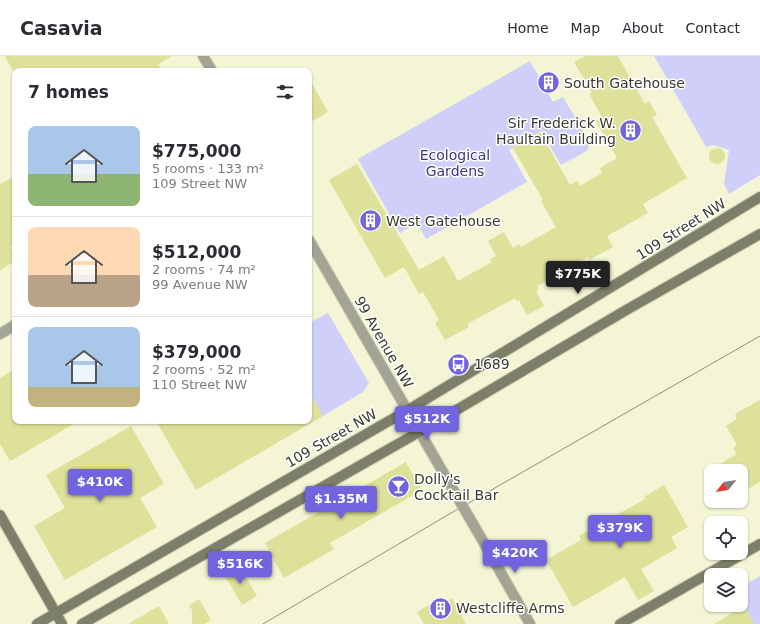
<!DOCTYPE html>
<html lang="en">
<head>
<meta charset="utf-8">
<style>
	body { margin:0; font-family:"DejaVu Sans",sans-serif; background:#f2f2f3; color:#2b2b33; height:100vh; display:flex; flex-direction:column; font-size:15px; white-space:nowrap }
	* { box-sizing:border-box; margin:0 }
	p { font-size:13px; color:#7c7c81 }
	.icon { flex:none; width:22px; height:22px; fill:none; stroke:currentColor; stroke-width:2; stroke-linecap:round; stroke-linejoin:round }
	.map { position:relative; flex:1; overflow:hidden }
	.panel { position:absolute; left:12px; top:12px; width:300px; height:356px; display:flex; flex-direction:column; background:#fff; border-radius:8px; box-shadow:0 1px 3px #0004 }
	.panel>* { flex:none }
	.needle { width:26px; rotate:240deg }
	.buttons { position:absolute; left:704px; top:408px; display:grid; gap:8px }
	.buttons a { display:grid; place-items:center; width:44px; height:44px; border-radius:8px; background:#fff; box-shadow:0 1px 3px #0004; font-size:20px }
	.price { position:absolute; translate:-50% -34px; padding:0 9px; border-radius:4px; background:#7263de; color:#fff; font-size:13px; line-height:26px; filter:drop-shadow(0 1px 2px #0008) }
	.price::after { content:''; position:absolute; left:50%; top:24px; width:12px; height:9px; margin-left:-6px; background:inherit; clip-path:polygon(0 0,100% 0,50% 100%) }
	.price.current { background:#222; color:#fff }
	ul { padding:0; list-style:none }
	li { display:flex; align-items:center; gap:12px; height:100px; padding:0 16px }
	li+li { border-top:1px solid #e1e1e2 }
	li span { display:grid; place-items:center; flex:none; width:112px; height:80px; border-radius:8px; color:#555 }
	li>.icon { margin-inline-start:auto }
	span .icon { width:48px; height:48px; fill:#fffc; stroke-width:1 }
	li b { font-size:17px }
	h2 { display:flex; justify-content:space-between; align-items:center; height:48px; padding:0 16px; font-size:17px }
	header { display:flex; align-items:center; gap:24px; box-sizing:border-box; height:56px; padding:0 20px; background:#fff; border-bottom:1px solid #e1e1e2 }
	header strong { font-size:19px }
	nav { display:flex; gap:22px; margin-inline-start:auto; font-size:14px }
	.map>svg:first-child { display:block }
	.green { fill:#cfcffa }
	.building { fill:#dde199 }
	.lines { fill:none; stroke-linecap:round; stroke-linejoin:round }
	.street-casing { stroke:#cecfb2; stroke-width:12 }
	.secondary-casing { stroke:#cecfb2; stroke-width:12 }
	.street { stroke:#a3a496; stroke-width:10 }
	.secondary { stroke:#7d7f6b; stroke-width:10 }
	.tram { stroke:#8f907a; stroke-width:1 }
	.street-bridge-casing { stroke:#cecfb2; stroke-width:12; stroke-linecap:butt }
	.street-bridge { stroke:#a3a496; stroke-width:10 }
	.labels { text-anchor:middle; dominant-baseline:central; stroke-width:3; stroke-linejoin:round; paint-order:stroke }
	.poi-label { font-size:14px; fill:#39392c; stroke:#fff; text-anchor:start }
	.park-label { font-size:14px; fill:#3e347f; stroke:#fff }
	.street-label { font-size:14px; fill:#39392c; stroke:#fff }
</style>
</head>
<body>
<header>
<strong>Casavia</strong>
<nav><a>Home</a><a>Map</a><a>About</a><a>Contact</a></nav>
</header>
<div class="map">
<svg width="760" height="568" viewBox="0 0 760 568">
	<rect width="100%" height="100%" fill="#f3f5d4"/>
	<path class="green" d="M654,0H760V119L729,138L724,128L729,94L713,89L706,91Z
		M530,5L553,46L563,41L590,86L587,95L561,109L541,75L509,94L527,126L426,183L417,167L400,177L358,103Z
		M328,257L369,327L363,336L323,360L309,336V267Z
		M760,520V568H754L741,545V531Z"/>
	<path class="building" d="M5,0H172L158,8L162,15H13Z
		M585,0H618L645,48L649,45L657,59L652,61L687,122L643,148L648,157L607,180L613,191L589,204L588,201L537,230L539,233L536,235L544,250L527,259L519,244L517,245L515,242L467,268L469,271L445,284L435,267L439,264L423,236L419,238L404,211L385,222L329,124L357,108L419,214L444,200L458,225L492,206L490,203L496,200L488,185L504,176L513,192L519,188L521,191L556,171L541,145L543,144L513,92L540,76L570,129L577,125L580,130L602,117L600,112L617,102L596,65L602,61L589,38L592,37L574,6Z
		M309,22L328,56L309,67Z
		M709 100a8 8 0 1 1 16 0a8 8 0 1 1-16 0Z
		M15,120V188L10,191L15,200V205L0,214V128Z
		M15,313V365H79L10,405L0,388V322Z
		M309,336L323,360L196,434L156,365H309Z
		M760,344V426L741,437V415H708L737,398L733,392L737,389L726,370L737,363L735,358Z
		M131,370L164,428L140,442L157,471L65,524L34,470L65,452L46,419Z
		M406,406L422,434L330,487L334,493L284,522L265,487Z
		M664,429L688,471L671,481L677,492L641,513L654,535L638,544L625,521L573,551L546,504L581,484L579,480L645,443L644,441Z
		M239,509L257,540L242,549L224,518Z
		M452,542L466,568H424L417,556L438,544L440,549Z
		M199,543L211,564L204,568H192V554L189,550Z
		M159,550L169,568H128Z
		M744,550L754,568H714Z"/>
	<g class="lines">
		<defs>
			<path id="street" d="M203,0L212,15
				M309,184L455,437
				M0,278L15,269
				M480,480L530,568"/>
			<path id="secondary" d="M0,459L62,568
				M37,568L408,354L760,141
				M82,568L419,376L628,253L760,178
				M620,568L760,488"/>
		</defs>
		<use href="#street" class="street-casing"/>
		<use href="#secondary" class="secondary-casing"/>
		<use href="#street" class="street"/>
		<use href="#secondary" class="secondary"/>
		<path class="tram" d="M263,568L446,460L760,280"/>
		<defs>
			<path id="street-bridge" d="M455,437L480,480"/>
		</defs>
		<use href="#street-bridge" class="street-bridge-casing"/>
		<use href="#street-bridge" class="street-bridge"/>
	</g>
	<defs>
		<symbol id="building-disc" viewBox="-11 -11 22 22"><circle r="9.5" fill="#7263de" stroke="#fff"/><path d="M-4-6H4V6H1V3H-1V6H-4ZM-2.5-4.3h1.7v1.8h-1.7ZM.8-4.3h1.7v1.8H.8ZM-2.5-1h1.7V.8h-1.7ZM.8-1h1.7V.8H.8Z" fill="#fff"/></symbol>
		<symbol id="bus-disc" viewBox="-11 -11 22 22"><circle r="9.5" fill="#7263de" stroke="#fff"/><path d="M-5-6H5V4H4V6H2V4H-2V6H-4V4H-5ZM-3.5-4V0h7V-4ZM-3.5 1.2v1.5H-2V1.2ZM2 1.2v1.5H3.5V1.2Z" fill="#fff"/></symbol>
		<symbol id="bar-disc" viewBox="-11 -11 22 22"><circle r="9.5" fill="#7263de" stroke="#fff"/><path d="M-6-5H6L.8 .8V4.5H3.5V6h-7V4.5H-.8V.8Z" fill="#fff"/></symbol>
	</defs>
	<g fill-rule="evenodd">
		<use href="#building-disc" x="536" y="14" width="25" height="25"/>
		<use href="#building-disc" x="618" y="62" width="25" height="25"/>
		<use href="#building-disc" x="358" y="152" width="25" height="25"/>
		<use href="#bus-disc" x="446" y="296" width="25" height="25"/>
		<use href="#bar-disc" x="386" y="418" width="25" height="25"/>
		<use href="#building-disc" x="428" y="540" width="25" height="25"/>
	</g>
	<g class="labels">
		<g class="poi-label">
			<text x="564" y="27">South Gatehouse</text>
			<text x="616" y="67" text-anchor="end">Sir Frederick W.<tspan x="616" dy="16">Haultain Building</tspan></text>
			<text x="386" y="165">West Gatehouse</text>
			<text x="474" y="308">1689</text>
			<text x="414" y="423">Dolly's<tspan x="414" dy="16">Cocktail Bar</tspan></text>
			<text x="456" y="552">Westcliffe Arms</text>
		</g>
		<g class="park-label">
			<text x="455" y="99">Ecological<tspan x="455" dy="16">Gardens</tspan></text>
		</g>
		<g class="street-label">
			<text transform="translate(681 173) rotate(-32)">109 Street NW</text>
			<text transform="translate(384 286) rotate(60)">99 Avenue NW</text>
			<text transform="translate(331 382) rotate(-30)">109 Street NW</text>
		</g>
	</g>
</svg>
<div class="buttons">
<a><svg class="needle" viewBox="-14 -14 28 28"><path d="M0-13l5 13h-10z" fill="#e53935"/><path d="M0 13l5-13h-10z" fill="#7c7c81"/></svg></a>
<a><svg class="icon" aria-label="locate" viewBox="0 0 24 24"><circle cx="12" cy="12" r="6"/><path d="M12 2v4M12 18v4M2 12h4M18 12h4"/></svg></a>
<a><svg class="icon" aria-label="layers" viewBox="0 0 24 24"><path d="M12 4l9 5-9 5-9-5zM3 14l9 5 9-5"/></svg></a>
</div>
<b class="price current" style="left:578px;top:239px">$775K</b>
<b class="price" style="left:427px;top:384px">$512K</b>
<b class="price" style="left:100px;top:447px">$410K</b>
<b class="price" style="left:341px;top:464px">$1.35M</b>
<b class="price" style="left:620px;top:493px">$379K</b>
<b class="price" style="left:515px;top:518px">$420K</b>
<b class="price" style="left:240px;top:529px">$516K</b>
<section class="panel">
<h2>7 homes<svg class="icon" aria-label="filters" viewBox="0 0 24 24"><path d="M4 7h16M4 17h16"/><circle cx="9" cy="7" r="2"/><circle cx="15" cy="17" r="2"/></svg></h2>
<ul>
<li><span style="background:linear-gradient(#a9c7e8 60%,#8fb573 0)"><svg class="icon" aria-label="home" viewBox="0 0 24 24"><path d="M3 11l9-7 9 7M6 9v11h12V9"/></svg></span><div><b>$775,000</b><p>5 rooms · 133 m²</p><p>109 Street NW</p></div></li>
<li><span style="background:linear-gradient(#ffd9b3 60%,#b9a48a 0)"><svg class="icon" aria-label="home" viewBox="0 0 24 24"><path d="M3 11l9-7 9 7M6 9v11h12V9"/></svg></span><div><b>$512,000</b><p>2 rooms · 74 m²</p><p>99 Avenue NW</p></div></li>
<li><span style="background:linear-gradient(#a9c7e8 75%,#c2b280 0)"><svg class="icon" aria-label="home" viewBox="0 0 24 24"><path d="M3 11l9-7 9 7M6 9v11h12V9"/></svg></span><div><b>$379,000</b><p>2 rooms · 52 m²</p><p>110 Street NW</p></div></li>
</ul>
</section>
</div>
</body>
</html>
